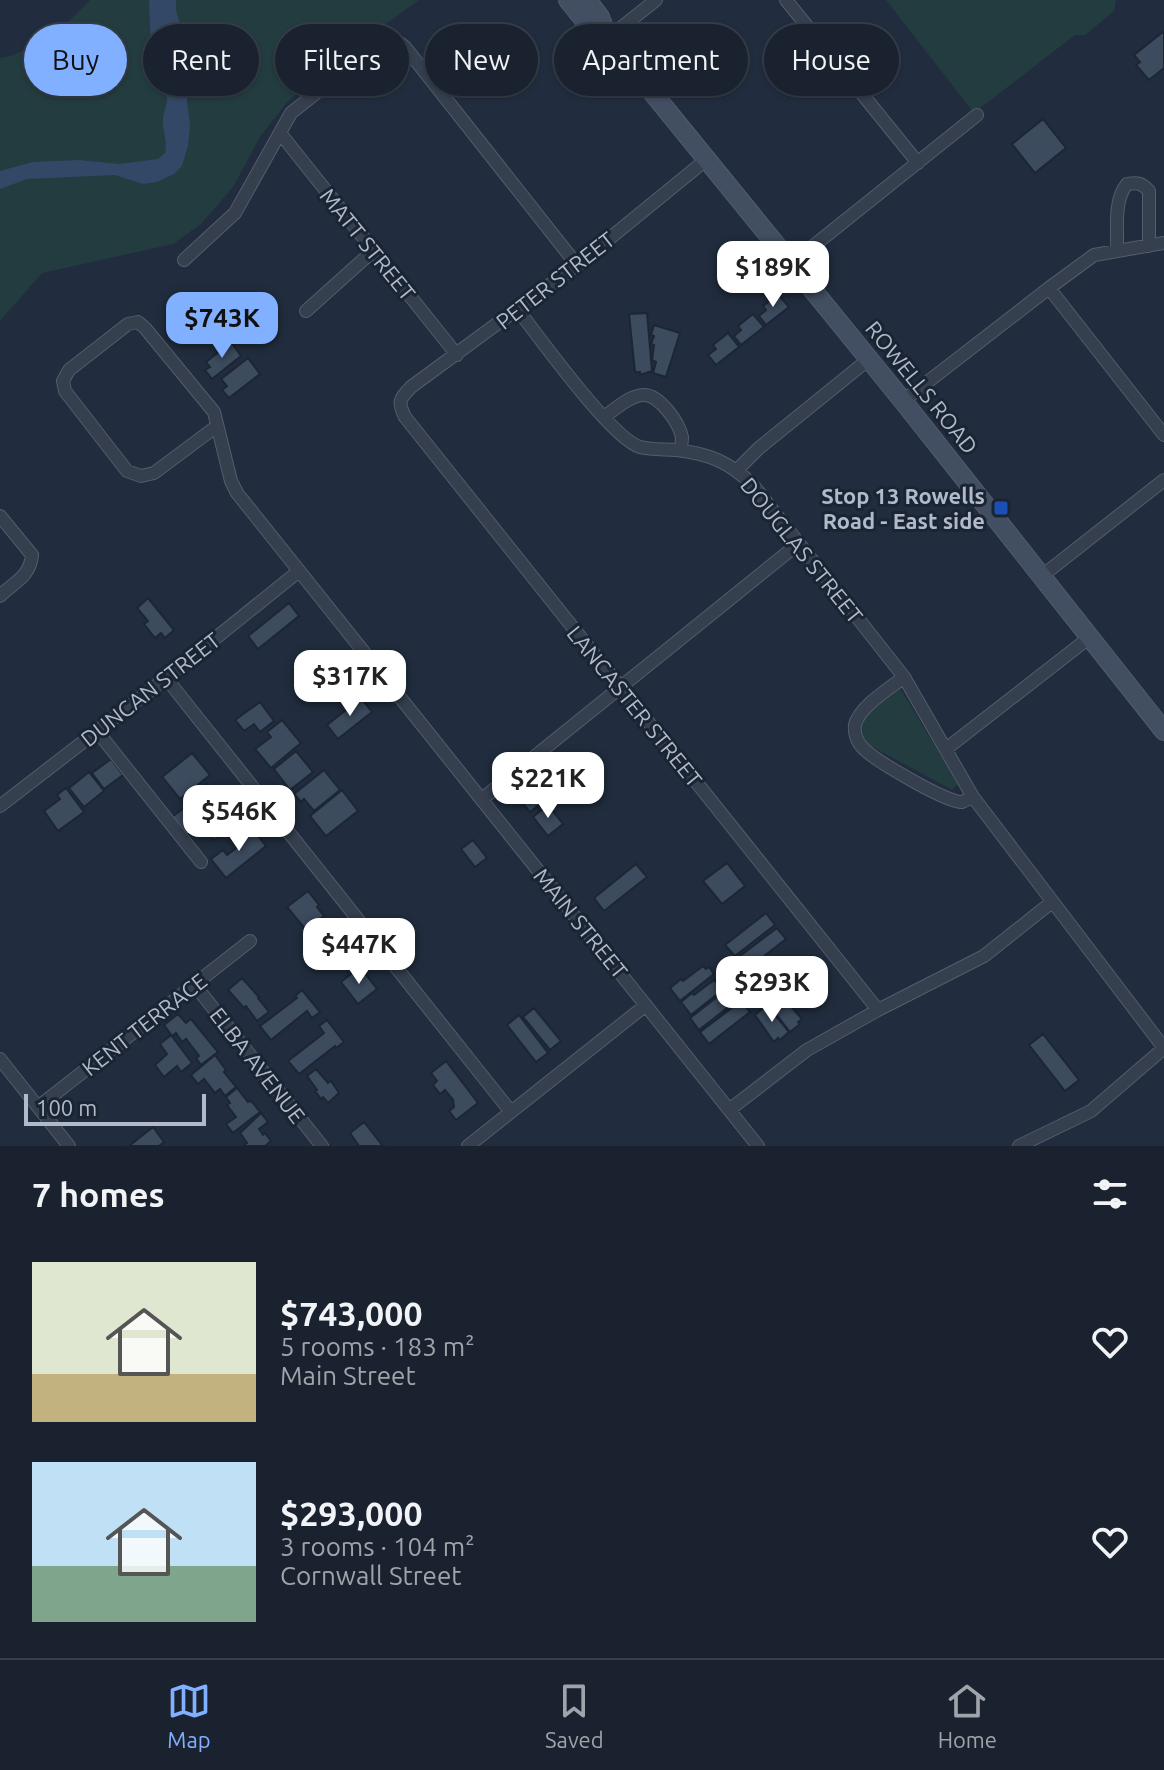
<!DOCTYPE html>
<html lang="en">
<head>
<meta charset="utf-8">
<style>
	body { margin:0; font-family:Ubuntu,sans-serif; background:#262f3a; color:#f1f3f6; height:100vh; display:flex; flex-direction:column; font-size:30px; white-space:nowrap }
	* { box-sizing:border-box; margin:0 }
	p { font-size:26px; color:#9fa4aa }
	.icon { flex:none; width:44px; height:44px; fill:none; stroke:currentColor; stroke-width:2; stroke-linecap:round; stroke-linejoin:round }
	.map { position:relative; height:1146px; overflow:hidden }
	.sheet { display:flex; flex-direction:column; background:#19222e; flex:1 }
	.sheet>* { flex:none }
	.guide { position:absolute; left:24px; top:24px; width:1116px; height:72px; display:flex; gap:16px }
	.scale { position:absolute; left:24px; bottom:20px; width:182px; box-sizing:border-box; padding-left:8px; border:4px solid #b0baca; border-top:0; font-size:22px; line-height:28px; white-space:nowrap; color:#b0baca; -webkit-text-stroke:6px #1a2433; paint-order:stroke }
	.price { position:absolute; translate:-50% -68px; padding:0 18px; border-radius:16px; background:#fff; color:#222; font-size:26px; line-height:52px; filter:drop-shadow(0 2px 4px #0008) }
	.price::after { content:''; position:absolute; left:50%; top:48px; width:24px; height:18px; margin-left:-12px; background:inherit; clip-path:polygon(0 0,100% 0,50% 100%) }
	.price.selected { background:#80b0ff; color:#111 }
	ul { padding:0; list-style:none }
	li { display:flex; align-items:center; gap:24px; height:200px; padding:0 32px }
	li span { display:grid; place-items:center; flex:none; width:224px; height:160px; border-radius:0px; color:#555 }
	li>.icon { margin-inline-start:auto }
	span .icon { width:96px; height:96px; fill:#fffc; stroke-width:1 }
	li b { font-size:34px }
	h2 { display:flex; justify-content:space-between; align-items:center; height:96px; padding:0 32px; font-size:34px }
	.tag { padding:0 28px; border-radius:36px; background:#19222e; box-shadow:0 2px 6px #0004,0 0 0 2px #373f4a; font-size:28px; line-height:72px }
	.tag.selected { background:#80b0ff; color:#111 }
	.tab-bar { display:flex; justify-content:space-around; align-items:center; height:112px; border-top:2px solid #373f4a; background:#19222e; font-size:22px; color:#9fa4aa }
	.tab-bar a { display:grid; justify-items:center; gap:4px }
	.tab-bar .selected { color:#80b0ff }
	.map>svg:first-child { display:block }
	.green { fill:#233c3f }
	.water { fill:#334867 }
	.building { fill:#3c4b5e; stroke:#1c2635; stroke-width:2 }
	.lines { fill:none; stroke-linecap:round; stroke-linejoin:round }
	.minor-casing { stroke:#535d6c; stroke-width:14 }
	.secondary-casing { stroke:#535d6c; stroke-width:20 }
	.minor { stroke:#353f4e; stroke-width:12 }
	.secondary { stroke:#424e62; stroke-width:18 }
	.transit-dot { fill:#1a4fb4; stroke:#1a2433; stroke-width:3 }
	.labels { text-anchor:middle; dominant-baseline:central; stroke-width:6; stroke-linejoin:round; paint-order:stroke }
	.street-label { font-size:22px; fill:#b0baca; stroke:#1a2433 }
	.poi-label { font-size:22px; font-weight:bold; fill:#b0baca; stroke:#1a2433; text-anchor:end }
</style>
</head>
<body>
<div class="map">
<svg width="1164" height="1146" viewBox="0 0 1164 1146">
	<rect width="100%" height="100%" fill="#212d3e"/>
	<path class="green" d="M90,0H419L358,44L287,102L260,137L233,187L201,224L173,244L42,273L0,321V58L11,56L53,37Z
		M886,0H1116L1114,11L1085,35H1075L974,113Z
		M900,688L958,784L952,790L869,745C868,744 862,734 862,733C857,711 885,698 900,688Z"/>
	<path class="water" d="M149,0H176V10L185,41L183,68L190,125L188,146L182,166L174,174L157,182L143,184L115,175L27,179L0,189V171L33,162L79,160L119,164L158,159L165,153C168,141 162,131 163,118C164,111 167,106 167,98L151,49Z"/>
	<path class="building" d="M1164,31V68L1149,80L1136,65L1140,62L1134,55Z
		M1043,119L1066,148L1035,173L1012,144Z
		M778,294L789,307L766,325L759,316L766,310L763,306Z
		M647,313L652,371L640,375V372H635L629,314Z
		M753,314L764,327L741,345L734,336L741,330L738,326Z
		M654,325L680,333L666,377L653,373L656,362L652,360L654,345L651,344L654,336L651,335Z
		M728,333L739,347L716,365L708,355L716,349L713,345Z
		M231,342L241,356L212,379L205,370L210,367L206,362Z
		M248,358L260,374L229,398L222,390L227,386L221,379Z
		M148,598L174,630L165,638L161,633L155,638L144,624L148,621L137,608Z
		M289,603L299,616L258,649L248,636Z
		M361,698L372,712L338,739L327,725Z
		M260,702L274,721L260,732L254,724L244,731L235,720Z
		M282,720L301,743L271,768L255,749L271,737L267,732Z
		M296,751L313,772L290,790L274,769Z
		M192,753L210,775L180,799L162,777Z
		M555,754L565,767L558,773L567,783L530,812L512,789Z
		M111,759L123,775L104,789L92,773Z
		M324,770L340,790L314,811L304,799L301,802L294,794Z
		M89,772L104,791L84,807L69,788Z
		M206,784L221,792L217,795L225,806L186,836L172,817L185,807L182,802Z
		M66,788L84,812L58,831L44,811L60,799L57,795Z
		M342,790L358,811L326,836L310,816Z
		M548,805L563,824L548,836L533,817Z
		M229,807L233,812L231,815L237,822L214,840L203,827Z
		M252,828L266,846L226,878L211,859L223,850L227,855L240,845L236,840Z
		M473,840L487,858L475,867L461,849Z
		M727,863L745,886L722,904L703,881Z
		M636,864L647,877L604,911L594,898Z
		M308,891L319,905L317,907L324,916L306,930L287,907Z
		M766,913L775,925L735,956L725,945Z
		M777,928L786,939L745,971L736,959Z
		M703,966L706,969L709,967L714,974L680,1001L670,988L681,979L683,981Z
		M360,967L377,989L358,1004L341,982Z
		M242,978L259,997L258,998L269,1012L257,1021L246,1006L244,1008L228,990Z
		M714,980L717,983L720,981L725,988L691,1015L681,1002L692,993L694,995Z
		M730,987L740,998L699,1030L690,1018Z
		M302,990L320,1012L312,1018L307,1011L271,1040L260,1026L297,998L295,996Z
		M781,995L802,1019L798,1022L800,1024L790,1032L768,1004Z
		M741,1001L750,1012L709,1044L700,1032Z
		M767,1005L789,1032L780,1040L778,1038L774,1042L755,1015Z
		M534,1008L561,1041L550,1050L523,1017Z
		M178,1014L186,1023L191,1019L218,1052L201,1065L196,1058L199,1056L186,1039L182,1042L176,1033L172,1036L164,1025Z
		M519,1015L548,1053L536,1062L507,1025Z
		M327,1020L344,1042L336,1048L335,1046L299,1074L288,1061L324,1033L319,1026Z
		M1043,1034L1079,1080L1065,1091L1029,1045Z
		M171,1035L192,1063L181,1072L177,1066L164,1077L155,1065L167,1054L160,1044Z
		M215,1055L226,1070L224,1072L236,1087L225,1096L220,1089L215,1093L204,1079L198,1084L191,1075Z
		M446,1061L478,1103L456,1120L449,1111L454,1107L453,1100L445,1090L440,1094L433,1085L437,1081L431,1073Z
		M316,1069L328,1083L331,1081L339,1093L328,1103L323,1097L321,1099L315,1091L317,1090L307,1076Z
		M237,1088L248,1102L250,1101L253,1103L260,1112L233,1133L226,1124L236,1117L227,1105L230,1103L226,1097Z
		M261,1113L268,1122L259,1129L263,1135L265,1133L271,1141L265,1146H243L247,1143L240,1133Z
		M364,1122L383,1146H359L350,1133Z
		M153,1127L164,1142L159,1146H129Z"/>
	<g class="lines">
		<defs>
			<path id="minor" d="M786,0L918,163
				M608,38L656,0
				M280,133L457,355
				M707,159L577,265L411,387C400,399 397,401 405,417L878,1010
				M1117,250C1118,229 1113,201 1127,184C1137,182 1142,183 1149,191V246
				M184,260L235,213L291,113L378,44C390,39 395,38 405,47L577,265
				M792,263L977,115
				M1049,288L1164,435
				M518,310C539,337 612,439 640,447C651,450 665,449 677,450C710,454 729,462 753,485L904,677L973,797L1164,1048
				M306,311L374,250
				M903,401L1049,288L1094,255L1164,243
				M604,417C614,410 630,395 644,395C660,395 679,423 682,437C682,441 681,446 681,450
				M217,426L154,473L141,476L127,471L65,391L63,381L69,370L128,324L138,322L145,328L214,412L231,481L237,493L758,1146
				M737,470L759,448L869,359
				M0,516L32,555C30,577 14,582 0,596
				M1042,576L1164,480
				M904,677C889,689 859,707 855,725C854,733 857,742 863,748C874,760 947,803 962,802C962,802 972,797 973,797
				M166,678L511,1112
				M97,731L201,862
				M946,749L1090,637
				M482,799L798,544
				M0,806L166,678L299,571
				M194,984L322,1146
				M0,1059L69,1146
				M38,1107L250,941
				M729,1110L807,1050L878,1010L984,956L1052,902
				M468,1146L646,1005
				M1019,1146L1091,1111L1164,1048"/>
			<path id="secondary" d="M568,0L589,26L608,38
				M587,0L600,17L608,38L903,401L1164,731"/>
		</defs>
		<use href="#minor" class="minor-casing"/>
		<use href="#secondary" class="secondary-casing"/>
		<use href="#minor" class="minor"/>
		<use href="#secondary" class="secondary"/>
	</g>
	<rect class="transit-dot" x="993" y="500" width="16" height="16" rx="4"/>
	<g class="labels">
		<g class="street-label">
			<text transform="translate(368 244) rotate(51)">MATT STREET</text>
			<text transform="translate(555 280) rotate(-38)">PETER STREET</text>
			<text transform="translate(922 387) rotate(51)">ROWELLS ROAD</text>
			<text transform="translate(802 550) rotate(51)">DOUGLAS STREET</text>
			<text transform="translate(150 689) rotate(-38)">DUNCAN STREET</text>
			<text transform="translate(635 706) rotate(51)">LANCASTER STREET</text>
			<text transform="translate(581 923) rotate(51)">MAIN STREET</text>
			<text transform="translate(144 1024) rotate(-38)">KENT TERRACE</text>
			<text transform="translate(258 1065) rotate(52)">ELBA AVENUE</text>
		</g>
		<g class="poi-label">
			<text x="985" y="495">Stop 13 Rowells<tspan x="985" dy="25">Road - East side</tspan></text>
		</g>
	</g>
</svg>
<div class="scale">100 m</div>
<b class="price" style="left:773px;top:309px">$189K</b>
<b class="price selected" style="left:222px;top:360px">$743K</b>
<b class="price" style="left:350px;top:718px">$317K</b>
<b class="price" style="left:548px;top:820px">$221K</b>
<b class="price" style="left:239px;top:853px">$546K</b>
<b class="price" style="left:359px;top:986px">$447K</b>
<b class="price" style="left:772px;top:1024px">$293K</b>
<div class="guide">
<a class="tag selected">Buy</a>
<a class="tag">Rent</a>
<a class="tag">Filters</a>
<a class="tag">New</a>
<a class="tag">Apartment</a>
<a class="tag">House</a>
</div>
</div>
<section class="sheet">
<h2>7 homes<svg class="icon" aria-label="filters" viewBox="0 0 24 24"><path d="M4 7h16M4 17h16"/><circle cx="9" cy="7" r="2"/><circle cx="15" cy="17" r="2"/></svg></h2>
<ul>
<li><span style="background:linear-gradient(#dfe7d0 70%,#c2b280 0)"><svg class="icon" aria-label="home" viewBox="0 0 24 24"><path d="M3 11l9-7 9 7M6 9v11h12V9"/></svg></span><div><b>$743,000</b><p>5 rooms · 183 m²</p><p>Main Street</p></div><svg class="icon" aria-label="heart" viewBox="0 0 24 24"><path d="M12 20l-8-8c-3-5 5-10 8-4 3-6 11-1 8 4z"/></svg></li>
<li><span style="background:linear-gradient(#bfe0f5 65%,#7fa58c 0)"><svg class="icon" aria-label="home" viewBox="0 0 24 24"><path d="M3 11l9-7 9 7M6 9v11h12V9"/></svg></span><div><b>$293,000</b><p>3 rooms · 104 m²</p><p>Cornwall Street</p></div><svg class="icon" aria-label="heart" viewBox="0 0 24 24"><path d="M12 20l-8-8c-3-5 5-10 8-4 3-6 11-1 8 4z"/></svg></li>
</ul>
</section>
<nav class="tab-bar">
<a class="selected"><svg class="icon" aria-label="map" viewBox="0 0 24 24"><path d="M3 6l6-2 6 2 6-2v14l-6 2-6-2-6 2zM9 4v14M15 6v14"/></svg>Map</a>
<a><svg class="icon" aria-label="saved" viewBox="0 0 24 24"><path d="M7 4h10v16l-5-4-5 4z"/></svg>Saved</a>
<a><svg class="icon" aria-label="home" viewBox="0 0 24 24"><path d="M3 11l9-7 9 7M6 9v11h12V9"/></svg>Home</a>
</nav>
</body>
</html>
